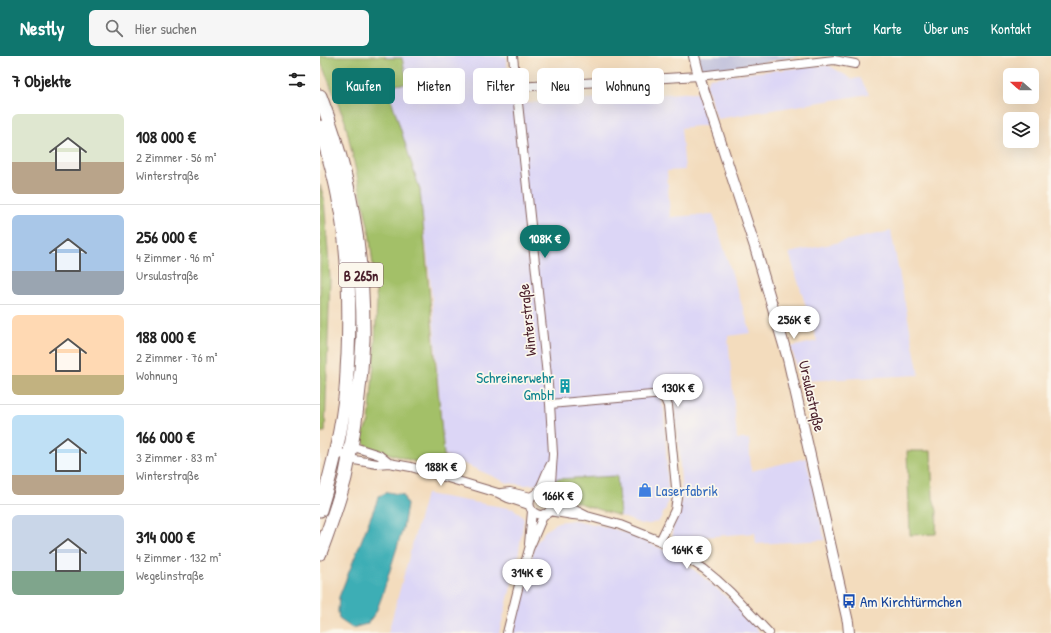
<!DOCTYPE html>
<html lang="de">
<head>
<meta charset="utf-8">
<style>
	body { margin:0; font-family:"Patrick Hand",sans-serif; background:#f6f6f6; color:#222; height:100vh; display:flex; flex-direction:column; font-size:15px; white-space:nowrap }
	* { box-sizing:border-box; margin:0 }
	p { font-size:13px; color:#767676 }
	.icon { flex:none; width:22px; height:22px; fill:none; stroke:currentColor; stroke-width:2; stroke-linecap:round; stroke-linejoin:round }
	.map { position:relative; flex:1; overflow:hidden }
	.panel { display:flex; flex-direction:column; background:#fff; width:320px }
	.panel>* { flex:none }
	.banner { position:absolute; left:12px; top:12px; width:380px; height:36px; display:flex; gap:8px }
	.needle { width:26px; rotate:291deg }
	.controls { position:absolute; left:683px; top:12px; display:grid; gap:8px }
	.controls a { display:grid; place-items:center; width:36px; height:36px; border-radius:6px; background:#fff; box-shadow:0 4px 16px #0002; font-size:20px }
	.price { position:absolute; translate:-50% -34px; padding:0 9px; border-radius:14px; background:#fff; color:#222; font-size:13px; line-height:26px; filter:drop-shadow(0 1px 2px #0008) }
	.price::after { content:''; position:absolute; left:50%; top:24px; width:12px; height:9px; margin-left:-6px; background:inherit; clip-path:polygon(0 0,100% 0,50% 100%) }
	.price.active { background:#0f766e; color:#fff }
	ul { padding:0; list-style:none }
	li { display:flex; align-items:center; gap:12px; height:100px; padding:0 12px }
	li+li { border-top:1px solid #e0e0e0 }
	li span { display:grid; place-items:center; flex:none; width:112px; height:80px; border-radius:6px; color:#555 }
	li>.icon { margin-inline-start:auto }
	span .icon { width:48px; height:48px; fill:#fffc; stroke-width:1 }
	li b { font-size:17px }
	h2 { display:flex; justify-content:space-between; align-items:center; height:48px; padding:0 12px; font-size:17px }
	.pill { padding:0 14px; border-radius:6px; background:#fff; box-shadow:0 4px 16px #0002; font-size:14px; line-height:36px }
	.pill.active { background:#0f766e; color:#fff }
	header { display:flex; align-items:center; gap:24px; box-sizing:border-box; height:56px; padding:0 20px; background:#0f766e; color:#fff }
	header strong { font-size:19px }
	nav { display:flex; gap:22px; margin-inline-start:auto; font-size:14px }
	.search { width:280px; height:36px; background:#f6f6f6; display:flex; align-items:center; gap:10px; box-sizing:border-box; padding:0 14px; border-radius:6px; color:#767676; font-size:15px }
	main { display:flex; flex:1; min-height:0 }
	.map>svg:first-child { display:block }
	.built { fill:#dcd6f6 }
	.industrial { fill:#c2c2dc }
	.green { fill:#a3c067; stroke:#767049 }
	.water { fill:#3daeb5; stroke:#446670 }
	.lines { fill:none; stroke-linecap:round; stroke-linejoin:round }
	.minor-casing { stroke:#85615e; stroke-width:10 }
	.tertiary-casing { stroke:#85615e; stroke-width:12 }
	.primary-casing { stroke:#85615e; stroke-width:15 }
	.minor { stroke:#fff; stroke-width:8 }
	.tertiary { stroke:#fff; stroke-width:10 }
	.primary { stroke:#fff; stroke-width:13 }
	.labels { text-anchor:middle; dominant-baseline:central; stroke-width:3.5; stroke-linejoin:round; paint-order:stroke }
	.shield { fill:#fbf7ec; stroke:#7f6065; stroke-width:1 }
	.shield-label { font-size:14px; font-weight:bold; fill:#4a1f2b }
	.street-label { font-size:15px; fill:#4a1f2b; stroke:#fbf7ec }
	.culture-label { font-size:15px; fill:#0d838f; stroke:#fbf7ec; text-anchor:end }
	.shop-label { font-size:15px; fill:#366cbe; stroke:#fbf7ec; text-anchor:start }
	.transit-label { font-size:15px; fill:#164399; stroke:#fbf7ec; text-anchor:start }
</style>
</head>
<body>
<header>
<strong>Nestly</strong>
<div class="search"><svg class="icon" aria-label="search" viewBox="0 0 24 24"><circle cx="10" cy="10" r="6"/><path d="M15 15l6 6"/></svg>Hier suchen</div>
<nav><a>Start</a><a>Karte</a><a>Über uns</a><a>Kontakt</a></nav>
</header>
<main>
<section class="panel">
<h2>7 Objekte<svg class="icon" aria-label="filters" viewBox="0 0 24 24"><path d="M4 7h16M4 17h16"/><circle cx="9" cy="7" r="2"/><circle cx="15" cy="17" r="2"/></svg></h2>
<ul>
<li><span style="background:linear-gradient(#dfe7d0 60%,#b9a48a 0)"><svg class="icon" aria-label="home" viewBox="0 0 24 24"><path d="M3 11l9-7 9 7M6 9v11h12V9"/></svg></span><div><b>108 000 €</b><p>2 Zimmer · 56 m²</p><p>Winterstraße</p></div></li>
<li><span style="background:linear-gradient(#a9c7e8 70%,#9aa5b1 0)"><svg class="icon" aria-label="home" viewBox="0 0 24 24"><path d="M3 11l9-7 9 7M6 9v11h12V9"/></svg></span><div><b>256 000 €</b><p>4 Zimmer · 96 m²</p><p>Ursulastraße</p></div></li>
<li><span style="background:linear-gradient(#ffd9b3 75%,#c2b280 0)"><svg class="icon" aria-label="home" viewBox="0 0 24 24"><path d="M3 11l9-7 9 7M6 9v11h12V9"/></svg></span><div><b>188 000 €</b><p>2 Zimmer · 76 m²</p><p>Wohnung</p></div></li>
<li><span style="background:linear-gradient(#bfe0f5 75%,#b9a48a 0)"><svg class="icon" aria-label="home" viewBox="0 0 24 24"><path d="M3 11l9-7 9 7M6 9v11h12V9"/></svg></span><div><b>166 000 €</b><p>3 Zimmer · 83 m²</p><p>Winterstraße</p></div></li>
<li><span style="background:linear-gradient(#c9d6e8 70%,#7fa58c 0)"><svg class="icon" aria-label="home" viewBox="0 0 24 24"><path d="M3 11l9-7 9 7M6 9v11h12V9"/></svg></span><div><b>314 000 €</b><p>4 Zimmer · 132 m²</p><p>Wegelinstraße</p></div></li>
</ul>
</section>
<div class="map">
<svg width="731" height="577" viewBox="0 0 731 577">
	<rect width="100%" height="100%" fill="#fbf7ec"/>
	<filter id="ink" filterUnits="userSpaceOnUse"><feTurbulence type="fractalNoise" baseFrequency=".025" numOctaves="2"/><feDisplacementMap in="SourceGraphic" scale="8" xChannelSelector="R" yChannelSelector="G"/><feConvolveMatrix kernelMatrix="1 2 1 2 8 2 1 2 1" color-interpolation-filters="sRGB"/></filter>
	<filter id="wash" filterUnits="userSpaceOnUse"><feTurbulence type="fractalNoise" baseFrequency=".012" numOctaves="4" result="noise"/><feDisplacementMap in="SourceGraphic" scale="16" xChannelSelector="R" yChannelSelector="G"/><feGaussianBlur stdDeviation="0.9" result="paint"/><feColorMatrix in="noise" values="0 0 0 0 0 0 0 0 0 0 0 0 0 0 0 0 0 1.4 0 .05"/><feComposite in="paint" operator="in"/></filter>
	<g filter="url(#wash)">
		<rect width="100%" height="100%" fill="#f3dcbd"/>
		<path class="built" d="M65,0H186L192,48L377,36L388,70H377L361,72L365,114L347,115L350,161L393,158L431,277L408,280L417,383H429L431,415L486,402L505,484L436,488L435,477L354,483L352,478L353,470L360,451L362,439L361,426L359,391L352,334L344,328L335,329L344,353L348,434V443L346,452L339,465L330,468H321L300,460L296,420L235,428L204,429L188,427L124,399L111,232L100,134L72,46L65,29L88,28Z
			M508,9L532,23L540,22L549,38L397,63L386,28L390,22L428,17Z
			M571,175L599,319L481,325L471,291L497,285L469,197Z
			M106,438L194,453L204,462L197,508L179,577H68Z
			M254,464L279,469L301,475L329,487L351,497L367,508L396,532L415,548L440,577H193L209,509L216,487L225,475L238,466Z"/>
		<path class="industrial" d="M378,0H480L388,16L380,11Z"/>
		<path class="green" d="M0,0H65L66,2H82L88,28L65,29L72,46L100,134L124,399V415L55,393L46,389L40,382L49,366L54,307L57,246L49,174L25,65L0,4Z
			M0,129L4,142L10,222L5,376H0Z
			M587,395H611L613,442L617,455L616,478L590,479Z
			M297,420L300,460L246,443L239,435L235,428L236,423Z"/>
		<path class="water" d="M68,436L83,439L87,449L83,472L62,540L56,556L47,568L32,572L19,563L18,555L19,541L59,440Z"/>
	</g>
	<g filter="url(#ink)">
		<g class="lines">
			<defs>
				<path id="minor" d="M193,0L230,348L233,398L230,440
					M197,31L379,20L514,4L535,8
					M230,348L332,339H340L345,343L348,350L357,441L355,454L340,485
					M28,391L31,390L59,399L69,407
					M16,393L29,403L57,408L69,407L91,411L178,437L188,442L209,449
					M218,436C223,427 226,417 231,408
					M181,437L190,436L211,441C217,435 225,434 230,441C232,443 233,447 232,450C229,466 203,459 211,441
					M232,446L255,454L267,460L300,469L340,485L384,513L396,523L411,537L449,577
					M229,455L253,459L264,460
					M209,488L212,455
					M187,577L199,529L209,493L224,458"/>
				<path id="tertiary" d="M374,0L379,20L435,191L468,303L528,566L529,577"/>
				<path id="primary" d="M0,40C30,118 44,201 43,284C42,306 40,328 37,350C34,375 30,398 25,422C18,448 9,473 0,497
					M0,71C7,95 15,119 19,144C29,195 30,248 28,299C27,310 27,321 26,333C22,374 12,415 0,454"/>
			</defs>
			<use href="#minor" class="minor-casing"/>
			<use href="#tertiary" class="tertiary-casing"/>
			<use href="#primary" class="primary-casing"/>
			<use href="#minor" class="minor"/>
			<use href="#tertiary" class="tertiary"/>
			<use href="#primary" class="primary"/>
		</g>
	</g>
	<defs>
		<symbol id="building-bare" viewBox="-9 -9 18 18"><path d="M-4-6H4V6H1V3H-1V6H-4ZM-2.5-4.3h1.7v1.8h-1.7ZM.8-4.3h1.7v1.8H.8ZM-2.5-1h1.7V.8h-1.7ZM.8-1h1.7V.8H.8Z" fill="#0f9aa8" stroke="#fbf7ec" stroke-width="2.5" paint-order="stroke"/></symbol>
		<symbol id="shop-bare" viewBox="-9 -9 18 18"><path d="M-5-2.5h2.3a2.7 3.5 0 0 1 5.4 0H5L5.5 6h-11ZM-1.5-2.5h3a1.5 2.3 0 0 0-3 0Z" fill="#3f7fe0" stroke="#fbf7ec" stroke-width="2.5" paint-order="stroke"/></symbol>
		<symbol id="bus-bare" viewBox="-9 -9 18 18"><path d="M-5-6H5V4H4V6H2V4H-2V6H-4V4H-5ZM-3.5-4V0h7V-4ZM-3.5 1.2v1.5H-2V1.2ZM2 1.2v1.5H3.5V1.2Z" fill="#1a4fb4" stroke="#fbf7ec" stroke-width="2.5" paint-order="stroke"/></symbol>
	</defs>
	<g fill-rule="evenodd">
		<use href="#building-bare" x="235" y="320" width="20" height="20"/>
		<use href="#shop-bare" x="315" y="424" width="20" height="20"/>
		<use href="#bus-bare" x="519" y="535" width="20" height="20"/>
	</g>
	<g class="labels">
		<rect class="shield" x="19" y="207" width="44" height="24" rx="3"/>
		<g class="shield-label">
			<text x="41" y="219">B 265n</text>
		</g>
		<g class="street-label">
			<text transform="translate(207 264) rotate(-96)">Winterstraße</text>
			<text transform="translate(492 340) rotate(77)">Ursulastraße</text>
		</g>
		<g class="culture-label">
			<text x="234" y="321">Schreinerwehr<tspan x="234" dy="17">GmbH</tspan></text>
		</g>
		<g class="shop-label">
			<text x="336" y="434">Laserfabrik</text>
		</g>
		<g class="transit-label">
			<text x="540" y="545">Am Kirchtürmchen</text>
		</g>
	</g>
</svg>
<div class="controls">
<a><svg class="needle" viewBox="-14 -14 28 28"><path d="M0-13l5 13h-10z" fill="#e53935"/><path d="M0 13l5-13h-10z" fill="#767676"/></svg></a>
<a><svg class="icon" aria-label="layers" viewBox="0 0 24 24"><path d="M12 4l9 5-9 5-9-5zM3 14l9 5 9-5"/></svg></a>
</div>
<b class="price active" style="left:225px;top:203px">108K €</b>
<b class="price" style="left:474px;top:284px">256K €</b>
<b class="price" style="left:358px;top:352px">130K €</b>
<b class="price" style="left:121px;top:431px">188K €</b>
<b class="price" style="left:238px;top:460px">166K €</b>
<b class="price" style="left:367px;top:514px">164K €</b>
<b class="price" style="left:207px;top:537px">314K €</b>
<div class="banner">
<a class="pill active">Kaufen</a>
<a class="pill">Mieten</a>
<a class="pill">Filter</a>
<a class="pill">Neu</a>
<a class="pill">Wohnung</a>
</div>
</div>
</main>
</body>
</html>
